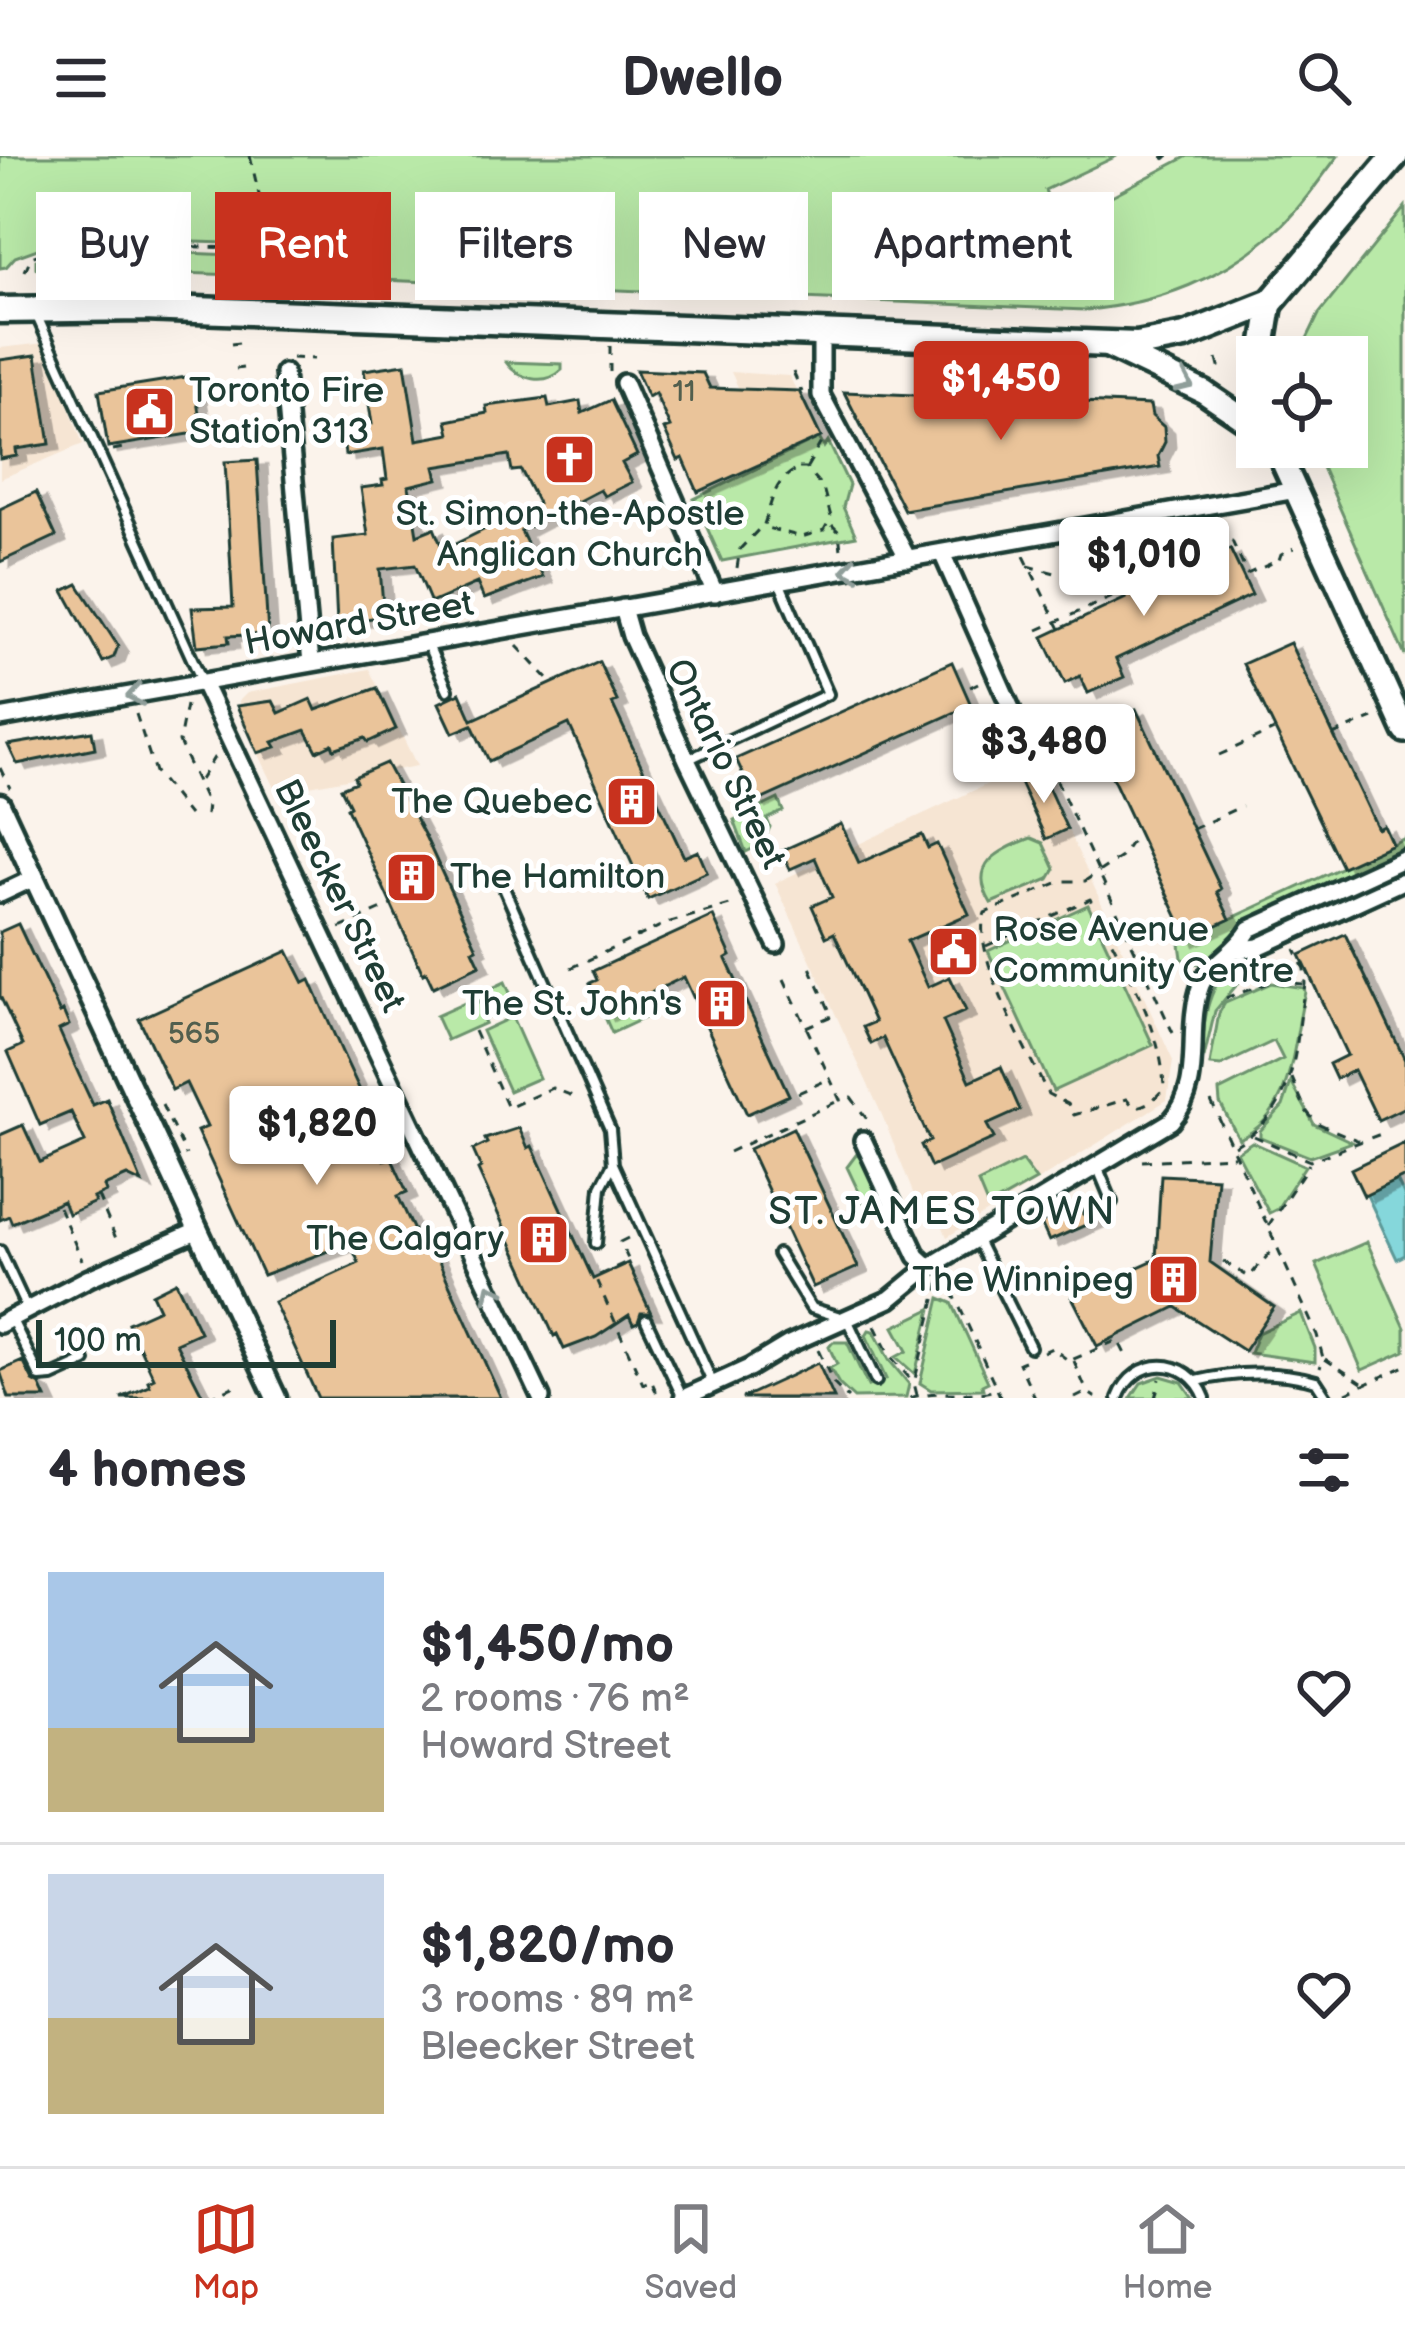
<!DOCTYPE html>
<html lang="en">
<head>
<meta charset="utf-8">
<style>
	body { margin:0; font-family:"Balsamiq Sans",sans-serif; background:#f7f7f7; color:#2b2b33; height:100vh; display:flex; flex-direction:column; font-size:45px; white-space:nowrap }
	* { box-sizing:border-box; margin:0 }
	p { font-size:39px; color:#7c7c81 }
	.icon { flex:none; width:66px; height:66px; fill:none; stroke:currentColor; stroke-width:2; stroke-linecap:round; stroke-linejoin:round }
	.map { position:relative; height:1242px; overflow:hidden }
	.sheet { display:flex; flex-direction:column; background:#fff; flex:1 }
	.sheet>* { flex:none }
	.banner { position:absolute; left:36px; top:36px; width:1335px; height:108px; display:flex; gap:24px }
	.fabs { position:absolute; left:1236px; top:180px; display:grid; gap:24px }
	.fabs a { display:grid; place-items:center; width:132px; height:132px; border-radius:0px; background:#fff; box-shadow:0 12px 48px #0002; font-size:60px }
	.scale { position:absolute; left:36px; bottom:30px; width:300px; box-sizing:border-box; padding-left:12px; border:6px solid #1f3d34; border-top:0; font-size:33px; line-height:42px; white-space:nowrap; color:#1f3d34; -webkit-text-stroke:9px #fff; paint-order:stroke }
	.price { position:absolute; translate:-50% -102px; padding:0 27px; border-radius:12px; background:#fff; color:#222; font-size:39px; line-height:78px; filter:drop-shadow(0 3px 6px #0008) }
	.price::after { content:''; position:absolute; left:50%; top:72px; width:36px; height:27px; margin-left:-18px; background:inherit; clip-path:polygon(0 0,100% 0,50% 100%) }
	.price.active { background:#c8321e; color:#fff }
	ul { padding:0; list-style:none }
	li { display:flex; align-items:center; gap:36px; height:300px; padding:0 48px }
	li+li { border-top:3px solid #e1e1e2 }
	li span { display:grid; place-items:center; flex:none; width:336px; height:240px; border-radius:0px; color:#555 }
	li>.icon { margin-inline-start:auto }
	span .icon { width:144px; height:144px; fill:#fffc; stroke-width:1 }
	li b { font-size:51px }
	h2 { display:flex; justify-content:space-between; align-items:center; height:144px; padding:0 48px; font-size:51px }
	.chip { padding:0 42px; border-radius:0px; background:#fff; box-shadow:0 12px 48px #0002; font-size:42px; line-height:108px }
	.chip.active { background:#c8321e; color:#fff }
	header { display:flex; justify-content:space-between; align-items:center; height:156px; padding:0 48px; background:#fff; font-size:54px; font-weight:600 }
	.tabs { display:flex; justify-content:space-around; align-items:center; height:168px; border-top:3px solid #e1e1e2; background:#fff; font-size:33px; color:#7c7c81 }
	.tabs a { display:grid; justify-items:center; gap:6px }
	.tabs .active { color:#c8321e }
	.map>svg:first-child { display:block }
	.built { fill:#f6e5d3 }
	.green { fill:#b9e9a8; stroke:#6c936e; stroke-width:3 }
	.water { fill:#85d7db; stroke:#5c9998; stroke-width:3 }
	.building { fill:#eac49a; stroke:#1f3d34; stroke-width:3; fill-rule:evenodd; filter:url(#shadow) }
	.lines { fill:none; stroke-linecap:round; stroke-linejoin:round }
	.service-casing { stroke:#1f3d34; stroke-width:16 }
	.minor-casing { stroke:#1f3d34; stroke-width:24 }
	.tertiary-casing { stroke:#1f3d34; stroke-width:27 }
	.secondary-casing { stroke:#1f3d34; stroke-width:30 }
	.primary-casing { stroke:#1f3d34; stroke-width:33 }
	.path { stroke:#1f3d34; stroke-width:3; stroke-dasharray:9 9; stroke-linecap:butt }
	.service { stroke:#fff; stroke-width:8 }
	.minor { stroke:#fff; stroke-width:15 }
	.tertiary { stroke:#fff; stroke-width:18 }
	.secondary { stroke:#fff; stroke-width:21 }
	.primary { stroke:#fff; stroke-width:24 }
	.rail { stroke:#1f3d34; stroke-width:6 }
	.oneway { stroke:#8f9e9a }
	.labels { text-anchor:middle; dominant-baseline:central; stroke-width:10; stroke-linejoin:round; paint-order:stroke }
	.number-label { font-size:30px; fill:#525f4e }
	.poi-label { font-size:36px; fill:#1f3d34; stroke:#fff; text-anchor:end }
	.street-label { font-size:36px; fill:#1f3d34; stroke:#fff }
	.neighbourhood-label { font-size:39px; letter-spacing:3px; fill:#1f3d34; stroke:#fff }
</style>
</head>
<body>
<header><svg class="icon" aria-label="menu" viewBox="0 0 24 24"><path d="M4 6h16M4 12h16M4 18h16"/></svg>Dwello<svg class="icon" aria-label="search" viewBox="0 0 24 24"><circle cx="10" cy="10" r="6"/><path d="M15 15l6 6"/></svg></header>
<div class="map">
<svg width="1405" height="1242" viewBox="0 0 1405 1242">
	<defs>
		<filter id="shadow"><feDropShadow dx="10" dy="5.5" stdDeviation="0" flood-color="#0004"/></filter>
	</defs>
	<rect width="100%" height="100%" fill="#fbf3eb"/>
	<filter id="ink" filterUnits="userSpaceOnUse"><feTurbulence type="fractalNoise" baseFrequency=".00833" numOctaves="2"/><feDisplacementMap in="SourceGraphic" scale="24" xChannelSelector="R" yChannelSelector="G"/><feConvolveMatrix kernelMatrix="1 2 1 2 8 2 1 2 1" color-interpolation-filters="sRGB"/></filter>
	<g filter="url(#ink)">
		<path class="built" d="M45,187L83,288L0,323V192Z
			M731,216L789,220L821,281L772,304Z
			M369,513L417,610L277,636L239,557V545L247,537Z
			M1037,605L1173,905L1167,944L947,1081L939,1061L923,1062L882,959L775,727Z"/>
		<path class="green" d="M0,0H1117L1045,34L1058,68L1188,0H1338C1319,24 1301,52 1279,72C1226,122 1157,148 1085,154L288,120L301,87L283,84L258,88L68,82L15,101L6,111L0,112Z
			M1405,51V500L1313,291H1347V201H1298L1319,158Z
			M71,92L255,100L265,120L36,112V104Z
			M506,206L562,208V214C545,230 519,224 506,206Z
			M819,282L824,291L828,285L849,329L843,351L856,380L722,405L694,343Z
			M778,643L783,655L767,663L770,671L762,688L746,696L734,664Z
			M1031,682L1043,687L1055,713L1049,723L991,747C968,709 997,695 1031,682Z
			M1405,682V695L1239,773L1203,807L1188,808L1182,802L1180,788L1185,784Z
			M1361,729L1364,733L1362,737L1251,783Z
			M1367,747L1373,750L1259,802L1215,855L1204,902C1201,870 1207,831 1232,809Z
			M1088,749L1153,889L1053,935L988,795Z
			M505,826L517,852L496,858L490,833Z
			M1271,827L1304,832L1305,836C1292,889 1295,958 1239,983L1220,947L1219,935L1283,903L1274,885L1221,910L1210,909L1219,857L1225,847Z
			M650,837L657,856L612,877L604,859Z
			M476,842L479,847L483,846L489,860L483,863L485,867L447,884L436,860Z
			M512,861L539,922L509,935L482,875Z
			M1291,926L1314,968L1352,986L1310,1001L1260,981V975L1283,950Z
			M1252,986L1305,1010L1277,1053L1269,1057L1237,996Z
			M856,999L862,1002L881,1043L879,1048L864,1047L847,1011Z
			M1022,1005L1036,1024L988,1051L978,1027Z
			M1367,1086L1405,1172V1195L1362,1214L1316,1108Z
			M940,1142L952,1147L988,1226L982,1229L983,1233L931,1234L920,1227Z
			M931,1153L915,1218L896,1201L907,1195L894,1171Z
			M1301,1157L1315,1192V1206L1250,1197L1258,1177Z
			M869,1174L874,1175L889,1204L909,1228L906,1241L854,1242L839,1228L830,1212L837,1208L829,1191L833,1186H847L868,1230L886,1223L866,1179Z
			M1161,1220L1182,1226L1193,1242H1131L1141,1227Z"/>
		<path class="water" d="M1395,1020L1405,1041V1099L1397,1103L1365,1035Z"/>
		<path class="building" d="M36,199L50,288L16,293L17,300L0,303V204Z
			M405,208L417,284L450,278L447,265L487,257L486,250L547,242L549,251L580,245L582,257L611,244L637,299L622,307L632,326L604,340L600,334L521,375L543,421L484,443L477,427L431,447L415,409L380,413L384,460L337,468L333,383L368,379L361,332L383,329L382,324L387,323L383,293L345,299L343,282L354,280L353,271L372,268L364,214ZM509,299L512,315L521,314L538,347L443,394L434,372L417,379L409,330L438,323L435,311Z
			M636,214L703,217L710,232L799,235L821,281L698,336L683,302L678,304L664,273L670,271L655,237L648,241Z
			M193,220L202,276L108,291L99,235Z
			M844,236L1150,249L1152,260L1164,271L1165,286L1158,300L1160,311L904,354Z
			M257,304L268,478L228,480L229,487L197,490L192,452L233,451L225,306Z
			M36,336L56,380L0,406V353Z
			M1230,393L1252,439L1116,503L1124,521L1088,537L1080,520L1065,527L1043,481L1126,442L1123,434L1139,425L1149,422L1152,430Z
			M78,428L118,490L114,501L103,506L64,435Z
			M1290,487L1378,673L1384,670L1392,688L1342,711L1243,508Z
			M599,506L617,545L612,547L684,701L698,695L707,716L648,743L569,568L489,605L472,569L453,577L439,547L460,537L472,564Z
			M952,506L971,549L756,646L736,603Z
			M377,532L396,573L368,586L365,582L334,593L332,588L317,595L306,574L273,586L276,591L258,597L237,550L273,545L279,557L311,543L316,554Z
			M1136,553L1221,733L1217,736L1230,763L1185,784L1178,767L1180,766L1090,574Z
			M92,575L95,592L17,608L8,589Z
			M386,607L426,682L477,792L473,794L480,809L433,831L426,816L423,818L347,652L350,650L341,632L356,626L354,621Z
			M1042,618L1067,673L1046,683L1020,627Z
			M841,668L859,707L922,679L928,692L937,688L969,758L907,785L928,831L950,821L966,855L943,865L970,925L1001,911L1020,954L987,969L994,982L931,1011L921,989L930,985L883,882L871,888L863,871L875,866L834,777L826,781L812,750L832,741L815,702L790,713L781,695Z
			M713,760L731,800L726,803L789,939L747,958L684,821L604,859L590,827L597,824L593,815Z
			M18,768L60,857L63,855L69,869L59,874L79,919L93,949L107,943L142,1027L127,1020L104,1030L106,1036L93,1042L95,1046L68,1058L63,1045L12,1067L9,1060L0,1064V979L23,969L40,1006L85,986L71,956L40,969L8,896L23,889L0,840V776Z
			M1345,778L1405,904V951L1378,964L1354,914L1336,923L1329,908L1347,899L1300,799Z
			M288,795L304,827L310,824L342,896L372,960L365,963L384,1004L391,1001L407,1036L398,1040L416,1079L425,1075L501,1242H318L274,1146L359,1107L350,1087L263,1119L197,975L207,971L186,927L172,934L139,863Z
			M519,972L528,992L532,990L593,1123L628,1107L651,1157H641L638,1166L633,1168L629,1159L596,1181L564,1193L557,1178L554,1180L478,1014L481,1012L473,994L487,987L485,983Z
			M793,972L858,1111L813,1131L749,993Z
			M1405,987V1020L1364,1040L1351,1013Z
			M1161,1019L1217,1022L1210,1106L1274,1151L1244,1195L1176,1151L1097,1190L1072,1141L1156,1103Z
			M1087,1047L1083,1058L1095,1065L1049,1085L1041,1067Z
			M176,1126L200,1176L176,1187L204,1242H121L150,1230L148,1225L154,1222L128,1167L159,1153L152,1138Z
			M23,1205L33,1225L40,1229L46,1242H9L0,1215Z
			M818,1207L834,1242H742Z"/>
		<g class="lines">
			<defs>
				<path id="service" d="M36,158L203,527
					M427,487L448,534
					M687,604L828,538L780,428
					M500,723L610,973L613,1008L713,1228
					M1091,1056L1112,1046L1097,1010
					M977,1084L1030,1191
					M596,1087L601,1031L613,1008
					M0,1095L27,1153
					M778,1098L811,1152L847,1163L876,1225
					M12,1164L40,1221L52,1220L85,1205
					M646,1164L683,1242
					M1197,1225C1234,1216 1278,1214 1316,1225L1327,1242
					M1118,1242C1135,1199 1188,1199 1205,1242"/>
				<path id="minor" d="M821,178V239L908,403
					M284,217L311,507
					M624,227L715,437
					M942,397L1033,602
					M623,452L631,480L687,604L776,788
					M203,527L541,1242
					M0,562L1296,334
					M0,738L34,722
					M1238,794L1258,791L1405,724
					M863,984L917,1100L929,1111
					M0,1168L89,1122L199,1074
					M683,1242L749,1212L789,1188L890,1143L929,1111L1171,965C1206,927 1184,874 1201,829C1210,807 1236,797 1250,773L1405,702"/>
				<path id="tertiary" d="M0,648L276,1242"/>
				<path id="secondary" d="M1108,190L1204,236L1257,272
					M1262,201L1271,146
					M1276,291L1405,575"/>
				<path id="primary" d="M0,154L143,152L1137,189L1185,180L1271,146L1395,0"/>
			</defs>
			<use href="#service" class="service-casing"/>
			<use href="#minor" class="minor-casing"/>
			<use href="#tertiary" class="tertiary-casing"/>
			<use href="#secondary" class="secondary-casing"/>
			<use href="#primary" class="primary-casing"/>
			<path class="path" d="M250,0L270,86L272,119
				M25,115L31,101L69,88L292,93L280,123
				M231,188L239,187
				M610,190V216
				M292,202L314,203
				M1217,203L1221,219
				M236,213L243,212
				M793,216L802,236
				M113,294L129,291
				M807,311L823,283
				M799,312H806L823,332L831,361L824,374L802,381L763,371C773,345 772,325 799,312Z
				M832,369L839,376L841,394
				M1119,383L1139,425
				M1024,400L1060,473
				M1028,410L1121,434
				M737,412L740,393L761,371
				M1038,474L1121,437L1137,422L1151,423L1232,385L1247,418L1279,404L1281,398L1294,392
				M517,490L551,526
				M970,531L982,525
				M186,549L179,586L207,648L205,668
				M136,558L155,616L189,659
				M1333,579L1373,562
				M1219,599L1274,574
				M1049,608L1173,877
				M0,612L10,632
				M200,624L215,600
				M1193,673L1242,650
				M340,772L391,749
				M986,790L1090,743C1118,801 1162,866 1164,932C1156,942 1147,950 1134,951L1127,943L1074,959L1068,948L1048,938C1029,898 970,797 985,757L1062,725H1085L1121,701L1134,682
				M571,812L667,767L737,747
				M784,823L840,944L851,941L869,966
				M1226,842L1273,825L1303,828
				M806,871L832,860L810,811
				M474,875L508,952L552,932L578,942
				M1292,922L1306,955L1317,967L1359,985
				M798,937L829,923
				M1211,945L1317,1179L1323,1202L1320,1212
				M162,949L186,999
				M1254,980L1310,1005L1386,976
				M1234,990C1299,953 1294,895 1305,828L1304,813L1295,793
				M729,996L840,944
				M1142,1005L1234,1000
				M98,1040L117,1085
				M59,1051L82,1104
				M1268,1070L1309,1008
				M628,1082L620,1086L629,1105L595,1121L643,1228L651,1224L659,1242
				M1223,1105L1249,1121L1275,1091
				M945,1119L1001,1242
				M875,1170L890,1200L913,1226
				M818,1194L834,1228L848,1242
				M1043,1196L1052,1192L1069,1205L1118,1184L1125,1198
				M1325,1203L1362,1227
				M1024,1205L1019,1207L1035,1242
				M1074,1205L1087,1236
				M1346,1237L1405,1210
				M917,1239L914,1227L940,1124
				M209,1242L241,1227
				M910,1242C938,1232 968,1242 996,1234
				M1075,1242L1087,1236L1096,1242
				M1155,1242L1160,1223"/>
			<use href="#service" class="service"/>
			<use href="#minor" class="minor"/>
			<use href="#tertiary" class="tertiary"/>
			<use href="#secondary" class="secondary"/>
			<use href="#primary" class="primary"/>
			<path class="rail" d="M1165,1L1166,0"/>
		</g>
		<defs><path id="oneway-chevron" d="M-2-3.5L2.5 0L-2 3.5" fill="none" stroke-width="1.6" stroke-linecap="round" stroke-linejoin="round" transform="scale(3)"/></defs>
		<g class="oneway">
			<use href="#oneway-chevron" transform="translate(1185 227) rotate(24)"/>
			<use href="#oneway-chevron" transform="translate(850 414) rotate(170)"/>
			<use href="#oneway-chevron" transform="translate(135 539) rotate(170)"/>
			<use href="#oneway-chevron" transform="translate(492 1136) rotate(-115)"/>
		</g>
	</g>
	<defs>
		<symbol id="civic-square" viewBox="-11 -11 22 22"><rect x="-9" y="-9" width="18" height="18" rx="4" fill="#c8321e" stroke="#fff"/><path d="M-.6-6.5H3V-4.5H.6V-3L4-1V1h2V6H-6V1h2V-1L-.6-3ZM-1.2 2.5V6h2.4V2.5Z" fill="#fff"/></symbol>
		<symbol id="church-square" viewBox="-11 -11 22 22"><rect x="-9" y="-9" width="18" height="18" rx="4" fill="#c8321e" stroke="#fff"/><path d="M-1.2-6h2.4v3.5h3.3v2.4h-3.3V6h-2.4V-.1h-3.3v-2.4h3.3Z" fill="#fff"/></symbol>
		<symbol id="building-square" viewBox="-11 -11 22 22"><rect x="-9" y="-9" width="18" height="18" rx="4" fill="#c8321e" stroke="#fff"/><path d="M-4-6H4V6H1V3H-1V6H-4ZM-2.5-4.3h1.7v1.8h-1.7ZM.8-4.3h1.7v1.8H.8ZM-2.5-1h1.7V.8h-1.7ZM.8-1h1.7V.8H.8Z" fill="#fff"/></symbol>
	</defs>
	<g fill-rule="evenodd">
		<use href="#civic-square" x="120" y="226" width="59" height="59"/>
		<use href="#church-square" x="540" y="274" width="59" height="59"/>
		<use href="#building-square" x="602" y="616" width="59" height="59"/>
		<use href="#building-square" x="382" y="692" width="59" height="59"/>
		<use href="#civic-square" x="924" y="766" width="59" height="59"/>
		<use href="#building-square" x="692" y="818" width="59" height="59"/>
		<use href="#building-square" x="514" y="1054" width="59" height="59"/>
		<use href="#building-square" x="1144" y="1094" width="59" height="59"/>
	</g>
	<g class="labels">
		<g class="number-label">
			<text x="684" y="236">11</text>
			<text x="194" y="878">565</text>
		</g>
		<g class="poi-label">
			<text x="189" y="235" text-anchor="start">Toronto Fire<tspan x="189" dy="41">Station 313</tspan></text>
			<text x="570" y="358" text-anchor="middle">St. Simon-the-Apostle<tspan x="570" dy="41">Anglican Church</tspan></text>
			<text x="593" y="646">The Quebec</text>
			<text x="450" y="721" text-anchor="start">The Hamilton</text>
			<text x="993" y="774" text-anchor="start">Rose Avenue<tspan x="993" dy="41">Community Centre</tspan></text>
			<text x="682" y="848">The St. John's</text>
			<text x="504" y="1083">The Calgary</text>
			<text x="1134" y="1124">The Winnipeg</text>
		</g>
		<g class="street-label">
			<text transform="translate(359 468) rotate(-10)">Howard Street</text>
			<text transform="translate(725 608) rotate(64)">Ontario Street</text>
			<text transform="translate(339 740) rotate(64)">Bleecker Street</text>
		</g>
		<g class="neighbourhood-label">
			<text x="943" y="1056">ST. JAMES TOWN</text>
		</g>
	</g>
</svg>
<div class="fabs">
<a><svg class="icon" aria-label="locate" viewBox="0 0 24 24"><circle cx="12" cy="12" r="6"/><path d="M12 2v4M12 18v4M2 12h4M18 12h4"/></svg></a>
</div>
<div class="scale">100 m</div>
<b class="price active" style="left:1001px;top:287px">$1,450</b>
<b class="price" style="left:1144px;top:463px">$1,010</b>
<b class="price" style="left:1044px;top:650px">$3,480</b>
<b class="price" style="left:317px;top:1032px">$1,820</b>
<div class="banner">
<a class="chip">Buy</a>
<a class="chip active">Rent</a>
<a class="chip">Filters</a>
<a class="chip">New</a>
<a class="chip">Apartment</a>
</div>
</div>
<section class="sheet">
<h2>4 homes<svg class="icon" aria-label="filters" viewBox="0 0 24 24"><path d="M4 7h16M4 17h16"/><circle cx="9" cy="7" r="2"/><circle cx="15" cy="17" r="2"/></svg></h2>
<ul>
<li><span style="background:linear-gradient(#a9c7e8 65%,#c2b280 0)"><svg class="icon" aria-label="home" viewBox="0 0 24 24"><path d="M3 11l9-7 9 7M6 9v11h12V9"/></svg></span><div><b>$1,450/mo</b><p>2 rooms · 76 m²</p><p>Howard Street</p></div><svg class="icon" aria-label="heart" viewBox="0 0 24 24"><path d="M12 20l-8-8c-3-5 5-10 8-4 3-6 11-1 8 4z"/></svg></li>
<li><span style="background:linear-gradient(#c9d6e8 60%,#c2b280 0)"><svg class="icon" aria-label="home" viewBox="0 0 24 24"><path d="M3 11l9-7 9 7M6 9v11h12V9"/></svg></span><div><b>$1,820/mo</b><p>3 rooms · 89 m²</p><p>Bleecker Street</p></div><svg class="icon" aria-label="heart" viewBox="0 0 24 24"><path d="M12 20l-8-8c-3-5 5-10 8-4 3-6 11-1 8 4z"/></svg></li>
</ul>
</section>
<nav class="tabs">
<a class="active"><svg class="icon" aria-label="map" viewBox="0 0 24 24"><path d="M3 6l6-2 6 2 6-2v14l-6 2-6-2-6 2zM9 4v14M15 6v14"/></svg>Map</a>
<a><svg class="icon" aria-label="saved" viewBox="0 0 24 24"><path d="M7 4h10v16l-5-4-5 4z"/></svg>Saved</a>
<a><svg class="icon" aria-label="home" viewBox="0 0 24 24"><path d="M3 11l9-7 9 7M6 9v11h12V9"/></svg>Home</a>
</nav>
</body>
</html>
